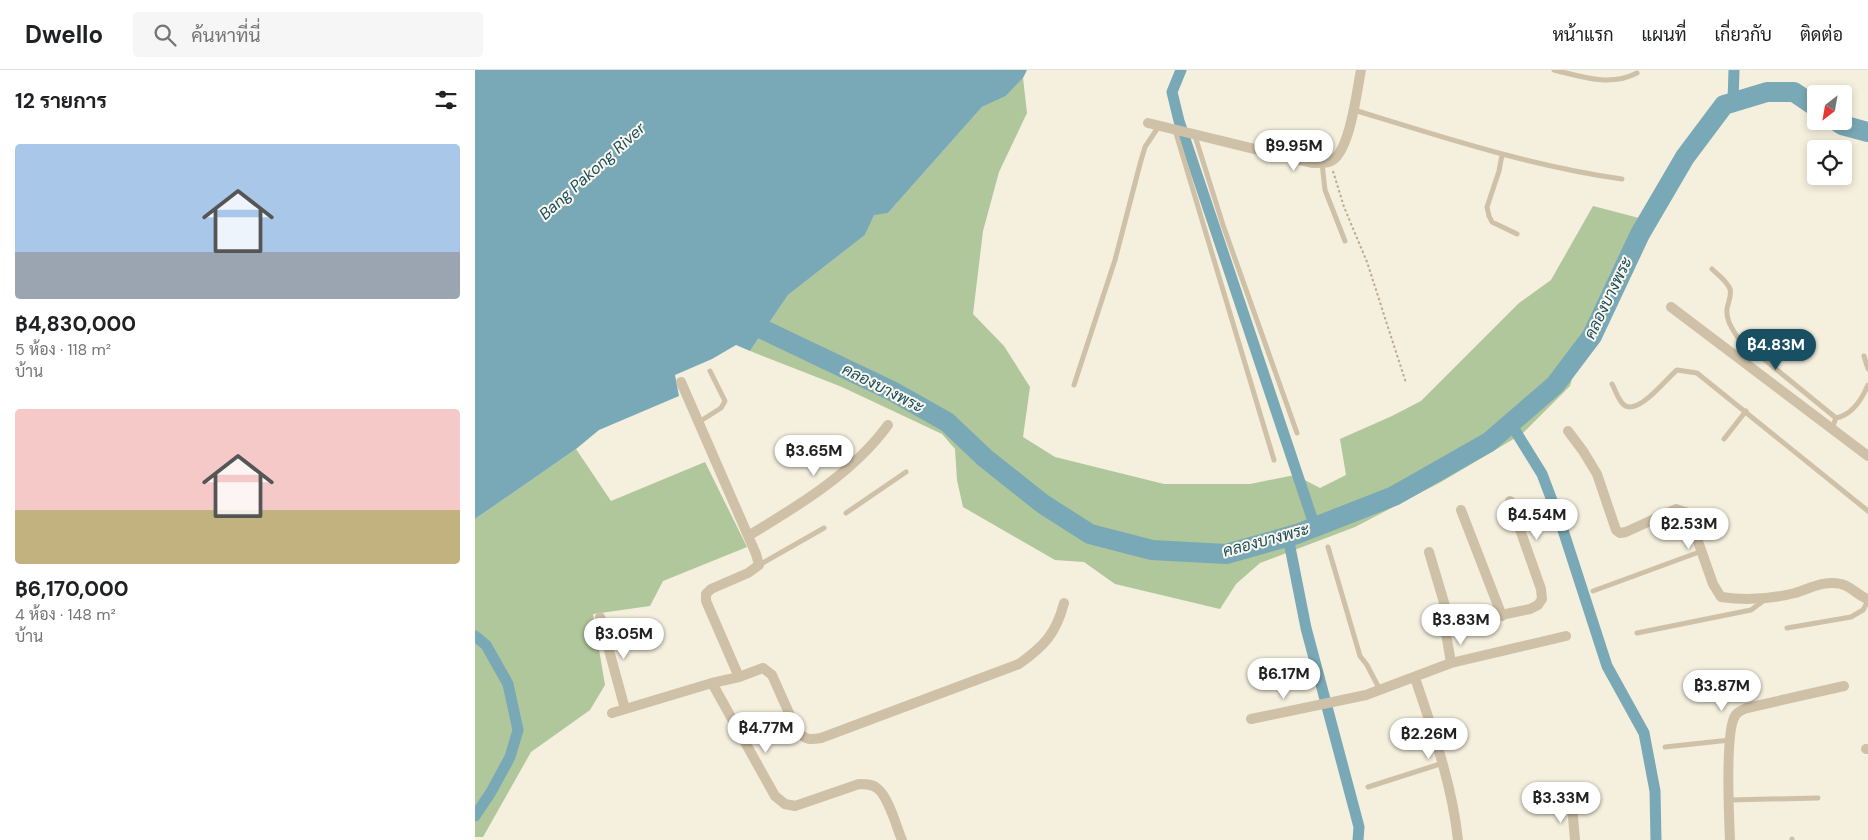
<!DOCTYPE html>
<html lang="th">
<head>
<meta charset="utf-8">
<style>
	body { margin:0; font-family:"DM Sans",Sarabun,sans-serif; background:#f6f6f6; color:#202124; height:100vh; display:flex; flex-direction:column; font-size:19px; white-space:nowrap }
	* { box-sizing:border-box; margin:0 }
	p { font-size:16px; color:#757577 }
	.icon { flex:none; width:28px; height:28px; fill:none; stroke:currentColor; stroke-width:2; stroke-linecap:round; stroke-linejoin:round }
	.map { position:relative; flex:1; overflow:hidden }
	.details { display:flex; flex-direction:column; background:#fff; width:475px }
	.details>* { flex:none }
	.needle { width:32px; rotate:211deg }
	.fabs { position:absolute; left:1332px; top:15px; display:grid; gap:10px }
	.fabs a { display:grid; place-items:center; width:45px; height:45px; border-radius:5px; background:#fff; box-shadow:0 2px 8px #0003; font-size:25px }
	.price { position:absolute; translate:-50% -42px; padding:0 11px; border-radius:18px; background:#fff; color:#222; font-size:16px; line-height:32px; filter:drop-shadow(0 1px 2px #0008) }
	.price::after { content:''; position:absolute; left:50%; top:30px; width:15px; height:11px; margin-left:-8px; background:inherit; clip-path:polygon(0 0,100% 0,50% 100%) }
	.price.selected { background:#194f62; color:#fff }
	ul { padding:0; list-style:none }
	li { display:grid; align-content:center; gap:10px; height:265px; padding:0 15px }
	li span { display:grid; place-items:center; height:155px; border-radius:5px; color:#555 }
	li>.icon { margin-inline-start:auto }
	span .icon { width:90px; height:90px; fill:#fffc; stroke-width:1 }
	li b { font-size:21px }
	h2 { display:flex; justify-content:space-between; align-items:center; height:60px; padding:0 15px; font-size:21px }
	header { display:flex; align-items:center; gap:30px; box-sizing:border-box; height:70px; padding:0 25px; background:#fff; border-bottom:1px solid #e0e0e0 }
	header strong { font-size:24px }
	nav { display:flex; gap:28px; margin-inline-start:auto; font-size:18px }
	.search { width:350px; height:45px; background:#f6f6f6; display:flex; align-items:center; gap:12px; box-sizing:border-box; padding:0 18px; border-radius:5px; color:#757577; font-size:19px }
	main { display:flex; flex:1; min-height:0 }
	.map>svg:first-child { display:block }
	.green { fill:#b0c69b }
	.water { fill:#79a8b6 }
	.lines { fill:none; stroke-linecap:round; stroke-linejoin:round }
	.canal { stroke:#79a8b6; stroke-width:11 }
	.river { stroke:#79a8b6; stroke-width:20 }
	.path { stroke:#bbab91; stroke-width:2; stroke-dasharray:2.5 2.5; stroke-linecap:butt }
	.service { stroke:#cfc1a7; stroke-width:5 }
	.minor { stroke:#cfc1a7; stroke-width:10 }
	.labels { text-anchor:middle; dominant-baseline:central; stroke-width:4; stroke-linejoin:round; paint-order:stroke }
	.water-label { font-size:16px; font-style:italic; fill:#194f62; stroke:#fcf7eb }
</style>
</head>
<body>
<header>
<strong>Dwello</strong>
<div class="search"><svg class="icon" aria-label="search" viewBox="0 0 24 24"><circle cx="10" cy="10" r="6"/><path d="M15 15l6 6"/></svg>ค้นหาที่นี่</div>
<nav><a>หน้าแรก</a><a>แผนที่</a><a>เกี่ยวกับ</a><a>ติดต่อ</a></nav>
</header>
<main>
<section class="details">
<h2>12 รายการ<svg class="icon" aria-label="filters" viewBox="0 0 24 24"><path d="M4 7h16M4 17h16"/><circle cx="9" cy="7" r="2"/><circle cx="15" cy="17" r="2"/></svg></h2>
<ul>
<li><span style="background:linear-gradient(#a9c7e8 70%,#9aa5b1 0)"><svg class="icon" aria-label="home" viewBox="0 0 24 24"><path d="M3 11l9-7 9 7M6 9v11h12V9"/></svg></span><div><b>฿4,830,000</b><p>5 ห้อง · 118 m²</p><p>บ้าน</p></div></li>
<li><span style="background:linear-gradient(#f6c9c9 65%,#c2b280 0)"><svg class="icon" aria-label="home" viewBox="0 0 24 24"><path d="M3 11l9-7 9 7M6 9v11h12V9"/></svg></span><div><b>฿6,170,000</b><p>4 ห้อง · 148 m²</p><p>บ้าน</p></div></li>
</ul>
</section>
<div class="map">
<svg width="1393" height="770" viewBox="0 0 1393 770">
	<rect width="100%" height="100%" fill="#f5efdd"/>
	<path class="green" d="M548,8L552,43L524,102L508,161L498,244L529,276L555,317L548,367L580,387L689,414H775L820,405L845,418L871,405L865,369L917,346L946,331L1044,233L1076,210L1118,136L1164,148L1138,208L1108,269L1095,316L1047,364L966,412L880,457L785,493L761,514L745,539L640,514L609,492L580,490L488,437L482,410L480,379L467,364L367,317L275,281L313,225L390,165L399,144L413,143L507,37L531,26Z
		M101,379L136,431L230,392L272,477L188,511L175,536L118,544L130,615L115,640L56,682L8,767H0V449Z"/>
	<path class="water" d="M0,0H552L548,8L531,26L507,37L413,143L399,145L390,165L313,225L275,281L261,275L237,289L200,305L204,326L124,360L101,379L0,449Z"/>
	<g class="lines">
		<path class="canal" d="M706,0L697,22L704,51L840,457
			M1258,32L1259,0
			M1036,354L1067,404L1087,457L1132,596L1169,663L1180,721L1181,770
			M813,467L831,558L884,757L883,770
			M0,566L11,575L33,614L43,660L35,687L16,722L0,746"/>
		<path class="river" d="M1361,51L1367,55L1393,62
			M266,249L417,321L472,352L510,388L568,434L615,464L677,480L751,484L822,464L919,426L1014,372L1080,315L1117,266L1165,164L1210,87L1249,35L1292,22H1319L1341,37"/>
		<path class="path" d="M858,101L869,137L892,192L931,313"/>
		<path class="service" d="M1079,0C1108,7 1135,17 1162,3
			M879,40C967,67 1055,96 1147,109
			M700,60L799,390
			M720,66L748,155L822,363
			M1027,85L1024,101L1012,137L1014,146L1017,152L1042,164
			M847,93L850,120L870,171
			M1237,199C1243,205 1252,211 1255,219C1257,226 1253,232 1252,239C1251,251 1257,258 1263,268L1361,348L1357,358
			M1389,286L1393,299
			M1137,314C1141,321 1143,330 1149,335C1163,346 1191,309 1202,300L1222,303L1393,441
			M599,315L640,190L665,94L670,77L684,56
			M1361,348C1377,345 1387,329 1393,315
			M224,352L246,338L250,331L235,301
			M1249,369L1271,341
			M371,443L431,402
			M853,477L885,586L892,595L905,620
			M284,495L349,458
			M1118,521L1227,481
			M1312,558L1376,547L1388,540L1393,531
			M1162,563L1276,540L1291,529
			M1190,677L1255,670
			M893,717L968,693
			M1254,730L1343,728
			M1317,770V769"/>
		<path class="minor" d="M673,53L837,93C843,93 850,94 856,91C875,82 882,20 886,0
			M1196,237L1393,386
			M206,312L281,484L284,495L273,503L236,519L231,524V531L264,607
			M1093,361L1108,381L1122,404L1141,460L1145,463L1151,462L1201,439L1213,443L1238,514L1246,527C1271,531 1296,529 1320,523C1336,518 1349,510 1366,514C1376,516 1383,526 1393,529
			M986,440L1027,546
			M273,466C323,436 378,403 413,355
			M954,482L976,556
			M125,547L150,639
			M976,593L971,563L972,558L987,553L1055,539L1063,535L1067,529L1066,519L1035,431
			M940,608C958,661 977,714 983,770
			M237,613L264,607L288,598L297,605L322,661C330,670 335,670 346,668L544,594C569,576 581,564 589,533
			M137,643L237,613L300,726L310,734L320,736L384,714C391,714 398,714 403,719C414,728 421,756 427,770
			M776,649L891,625L976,593L1091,566
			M1391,679H1393
			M1097,735L1100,770
			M1255,770C1254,748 1250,662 1260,646C1263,641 1267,640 1272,638L1369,616"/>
	</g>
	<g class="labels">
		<g class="water-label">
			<text transform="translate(117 101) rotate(-42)">Bang Pakong River</text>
			<text transform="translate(1133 228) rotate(-64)">คลองบางพระ</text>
			<text transform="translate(408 318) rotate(27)">คลองบางพระ</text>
			<text transform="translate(791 470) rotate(-15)">คลองบางพระ</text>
		</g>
	</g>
</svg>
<div class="fabs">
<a><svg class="needle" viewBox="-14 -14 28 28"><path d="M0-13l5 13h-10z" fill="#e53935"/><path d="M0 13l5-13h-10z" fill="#757577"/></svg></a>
<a><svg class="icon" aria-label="locate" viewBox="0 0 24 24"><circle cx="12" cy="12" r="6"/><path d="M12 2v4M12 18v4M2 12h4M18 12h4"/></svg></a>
</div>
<b class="price" style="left:819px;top:102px">฿9.95M</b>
<b class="price selected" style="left:1301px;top:301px">฿4.83M</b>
<b class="price" style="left:339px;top:407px">฿3.65M</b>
<b class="price" style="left:1062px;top:471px">฿4.54M</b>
<b class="price" style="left:1214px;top:480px">฿2.53M</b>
<b class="price" style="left:986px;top:576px">฿3.83M</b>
<b class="price" style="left:149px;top:590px">฿3.05M</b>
<b class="price" style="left:809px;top:630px">฿6.17M</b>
<b class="price" style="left:1247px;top:642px">฿3.87M</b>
<b class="price" style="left:291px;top:684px">฿4.77M</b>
<b class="price" style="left:954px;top:690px">฿2.26M</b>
<b class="price" style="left:1086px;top:754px">฿3.33M</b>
</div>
</main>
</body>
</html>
